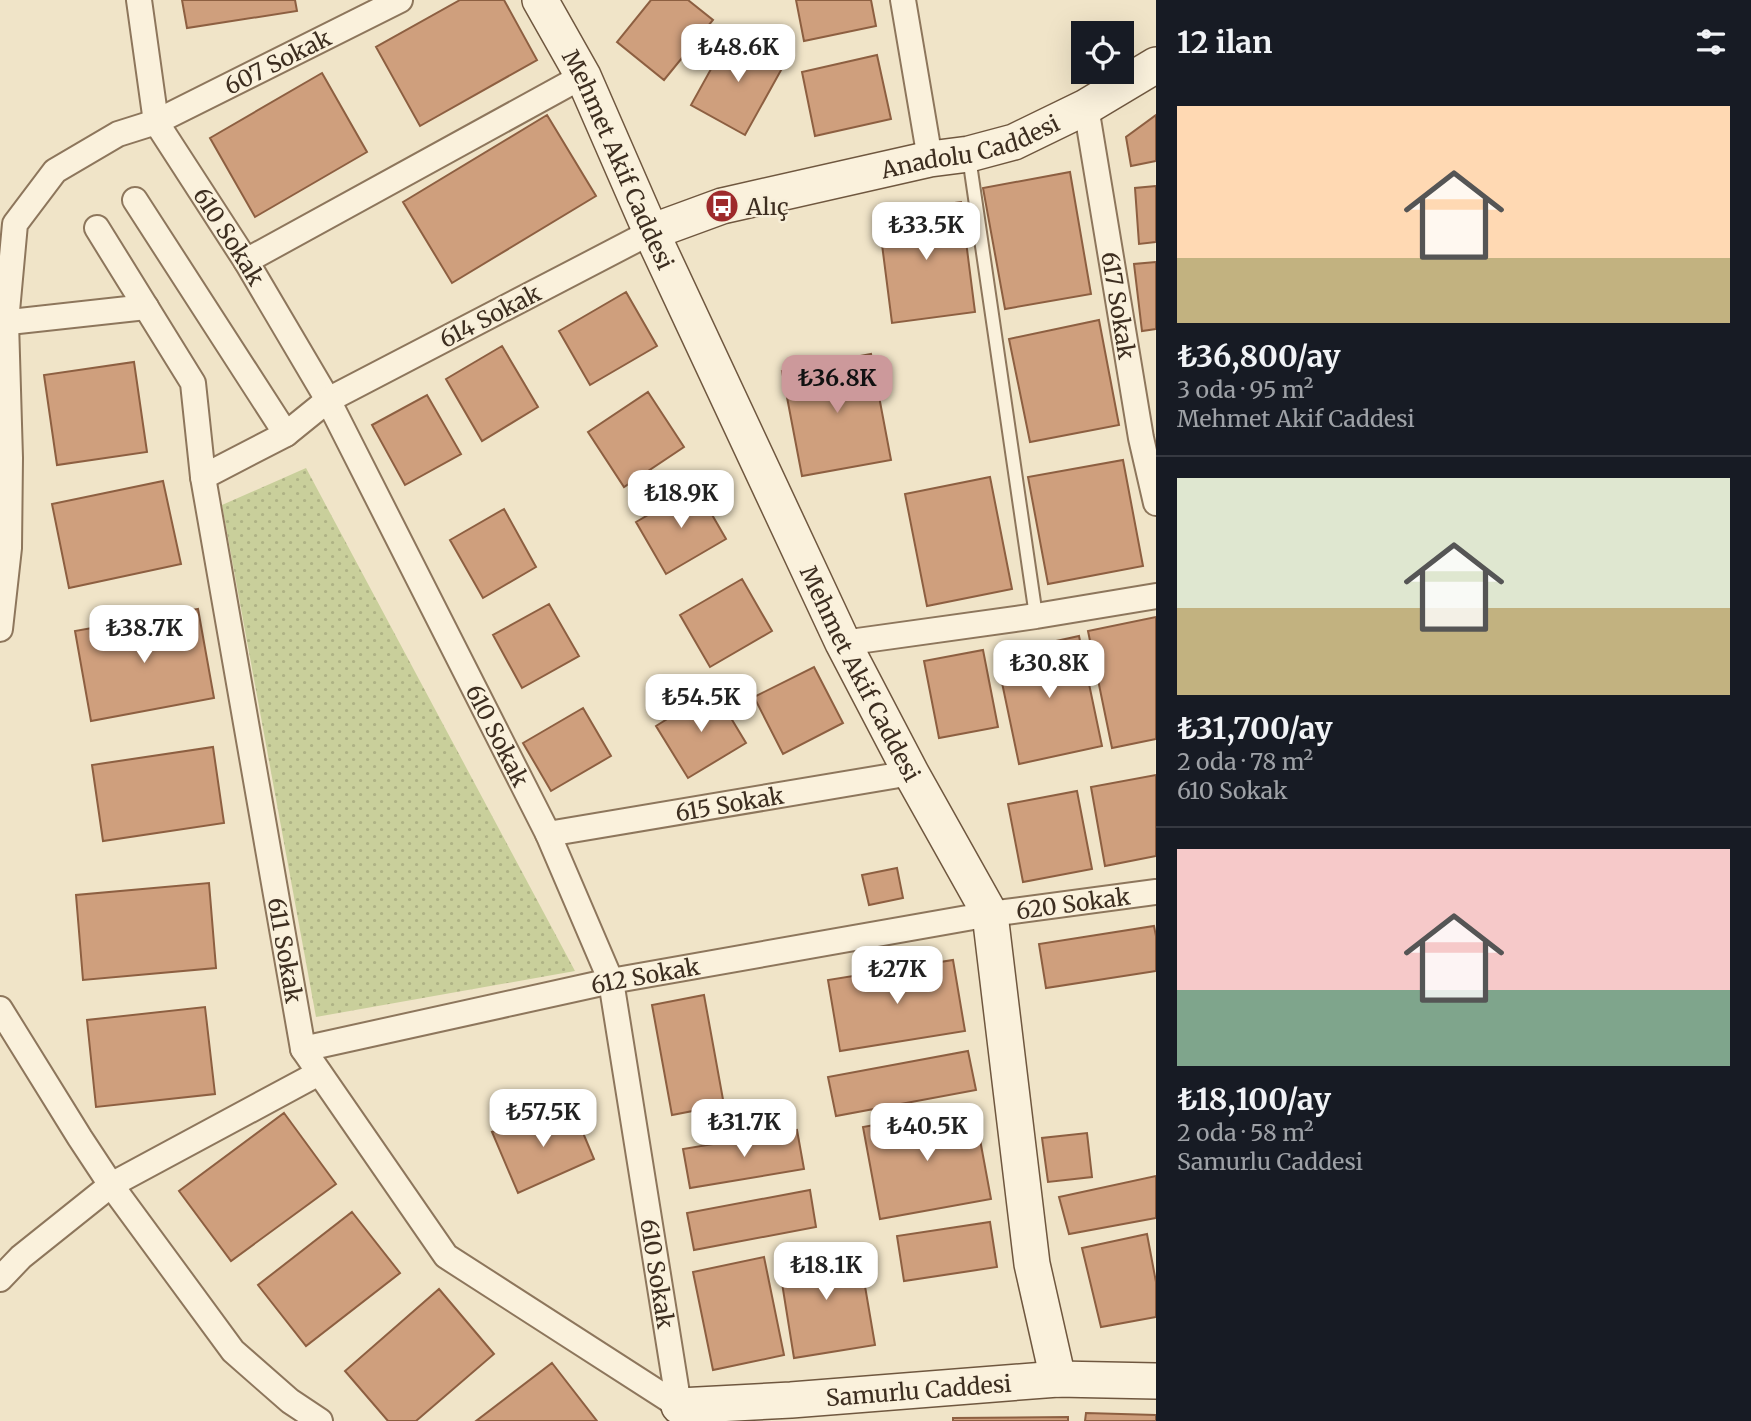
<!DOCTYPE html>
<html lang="tr">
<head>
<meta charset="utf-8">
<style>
	body { margin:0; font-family:Merriweather,serif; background:#242831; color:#f1f3f6; height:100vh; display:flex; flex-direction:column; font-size:26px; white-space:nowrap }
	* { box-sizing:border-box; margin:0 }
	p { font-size:23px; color:#9ea1a6 }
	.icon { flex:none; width:38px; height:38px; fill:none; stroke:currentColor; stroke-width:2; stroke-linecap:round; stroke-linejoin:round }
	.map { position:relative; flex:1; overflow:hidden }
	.details { display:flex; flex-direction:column; background:#171b24; width:595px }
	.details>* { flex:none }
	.fabs { position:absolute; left:1071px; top:21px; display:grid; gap:14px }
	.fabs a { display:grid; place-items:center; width:63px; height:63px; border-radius:0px; background:#171b24; box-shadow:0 7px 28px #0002; font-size:35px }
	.price { position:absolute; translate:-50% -60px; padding:0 16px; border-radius:14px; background:#fff; color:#222; font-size:23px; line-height:46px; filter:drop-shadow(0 2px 4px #0008) }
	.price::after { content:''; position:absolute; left:50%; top:42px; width:21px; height:16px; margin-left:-10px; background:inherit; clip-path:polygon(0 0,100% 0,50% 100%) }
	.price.selected { background:#cc999b; color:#111 }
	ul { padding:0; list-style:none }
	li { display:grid; align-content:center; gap:14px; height:371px; padding:0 21px }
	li+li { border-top:2px solid #363941 }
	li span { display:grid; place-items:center; height:217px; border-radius:0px; color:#555 }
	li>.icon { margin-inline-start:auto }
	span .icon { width:126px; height:126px; fill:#fffc; stroke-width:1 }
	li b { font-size:30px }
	h2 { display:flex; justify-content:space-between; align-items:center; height:84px; padding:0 21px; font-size:30px }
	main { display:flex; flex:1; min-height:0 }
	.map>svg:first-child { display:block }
	.park { fill:url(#park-dots) }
	.building { fill:#cf9f7d; stroke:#8d5f41; stroke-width:2 }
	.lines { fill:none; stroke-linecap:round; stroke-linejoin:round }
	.lane-casing { stroke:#8d765c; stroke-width:16 }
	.street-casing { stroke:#8d765c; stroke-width:28 }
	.secondary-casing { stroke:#6f573f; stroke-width:38 }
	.lane { stroke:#faf1dc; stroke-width:12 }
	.street { stroke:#faf1dc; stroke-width:24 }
	.secondary { stroke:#faf1dc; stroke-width:35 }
	.labels { text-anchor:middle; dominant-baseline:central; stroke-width:5; stroke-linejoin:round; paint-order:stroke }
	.street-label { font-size:23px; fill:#3d2e20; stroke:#f7eed8 }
	.poi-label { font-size:23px; fill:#3d2e20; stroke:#f7eed8; text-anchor:start }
</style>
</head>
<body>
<main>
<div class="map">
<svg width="1156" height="1421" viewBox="0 0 1156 1421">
	<defs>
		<pattern id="park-dots" width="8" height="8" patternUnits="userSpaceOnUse" patternTransform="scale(1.75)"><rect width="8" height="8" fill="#c9cf9b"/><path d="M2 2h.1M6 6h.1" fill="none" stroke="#aeb285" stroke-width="1.8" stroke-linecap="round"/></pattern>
	</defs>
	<rect width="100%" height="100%" fill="#f0e4c8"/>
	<path class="park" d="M306,468L575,971L316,1017L222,505Z"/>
	<path class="building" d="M182,0H295L297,11L187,28Z
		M460,0H504L537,60L420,126L376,47Z
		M651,0H688L713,20L664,80L617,42Z
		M796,0H871L876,26L804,41Z
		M731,33L785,63L745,135L691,105Z
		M877,55L891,119L815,136L802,72Z
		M322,73L367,152L255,217L210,138Z
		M547,115L596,196L452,283L403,202Z
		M1156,115V161L1131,166L1126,137Z
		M1070,172L1091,294L1005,309L983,188Z
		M1156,186V242L1139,244L1135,188Z
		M961,202L975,312L892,323L878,213Z
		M1156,262V329L1142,331L1134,264Z
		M626,292L657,346L590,385L559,331Z
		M1099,320L1119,425L1030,442L1009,339Z
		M502,346L538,407L482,441L446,379Z
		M871,354L891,460L802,476L782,371Z
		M134,362L147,452L57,465L44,375Z
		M648,392L684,447L624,487L588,432Z
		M427,395L461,454L405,485L372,425Z
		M1123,460L1143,566L1048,584L1028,477Z
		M990,477L1012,589L927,606L905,494Z
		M163,481L181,564L69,588L52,504Z
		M696,487L726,539L666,574L636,522Z
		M504,509L536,567L483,598L450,540Z
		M742,579L772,631L710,667L680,615Z
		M549,604L579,656L522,688L493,635Z
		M198,609L214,698L91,721L75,631Z
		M1156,617V739L1112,748L1088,631Z
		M1079,636L1102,746L1019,764L996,654Z
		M983,650L998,727L939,738L924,661Z
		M814,667L843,723L783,754L754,697Z
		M714,690L746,743L688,778L656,726Z
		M583,708L611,756L551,791L523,743Z
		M213,747L224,823L103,841L92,765Z
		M1156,775V856L1105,866L1091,787Z
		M1077,791L1092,869L1023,882L1008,804Z
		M897,868L903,898L869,905L862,875Z
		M209,883L216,968L83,980L76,895Z
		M1154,926L1156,936V971L1046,988L1039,944Z
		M953,960L965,1031L840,1051L828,980Z
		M704,995L724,1105L672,1115L652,1005Z
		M205,1007L215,1094L96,1107L87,1020Z
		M968,1051L976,1090L836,1116L828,1077Z
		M974,1107L991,1199L880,1219L863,1127Z
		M573,1109L594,1159L518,1193L492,1132Z
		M284,1113L336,1184L231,1261L179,1191Z
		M797,1130L804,1169L690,1188L683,1149Z
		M1087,1133L1092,1177L1048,1182L1042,1138Z
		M1156,1176V1218L1069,1234L1059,1197Z
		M810,1190L816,1227L694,1250L687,1213Z
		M352,1212L400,1273L306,1346L258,1285Z
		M990,1222L997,1267L904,1281L897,1236Z
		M1147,1234L1156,1282V1317L1101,1327L1082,1248Z
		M858,1245L875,1345L794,1358L778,1258Z
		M764,1257L784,1355L713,1370L693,1272Z
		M439,1289L494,1354L416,1421H388L345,1371Z
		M552,1363L597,1421H476Z
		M1086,1413L1156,1415V1421H1085Z
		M1068,1417V1421H953V1418Z"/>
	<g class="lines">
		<defs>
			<path id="lane" d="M969,157L1036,616"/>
			<g id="street">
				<path id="s1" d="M139,0L156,122L246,261L328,400L548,834L611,981L679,1406"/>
				<path d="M903,0L930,159"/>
				<path id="s2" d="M1086,107L1141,438L1156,503"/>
				<path d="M135,200L286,434"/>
				<path d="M97,228L193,383L203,477"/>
				<path id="s3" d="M651,232L328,400L286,434L203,477L303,1049L446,1256L679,1406"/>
				<path d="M246,261L583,76"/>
				<path d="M0,323L146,307"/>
				<path id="s4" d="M0,629L9,548L10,458L6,322L15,224L55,171L118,134L156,122L400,0"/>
				<path d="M843,643L1036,616L1156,596"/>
				<path id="s5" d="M548,834L911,773"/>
				<path d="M0,1009L80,1138L111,1185L233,1351L290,1401L320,1421"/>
				<path id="s6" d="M303,1049L611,981L990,914L1156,892"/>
				<path d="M0,1279L21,1257L111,1185L319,1073"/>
			</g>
			<g id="secondary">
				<path id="s7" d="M540,0L583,76L651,232L843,643L911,773L990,914L1032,1264L1058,1379"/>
				<path id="s8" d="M651,232L722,206L930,159L969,154L1014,142L1086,107L1156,65"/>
				<path id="s9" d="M679,1406L791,1400L1058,1379L1156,1381"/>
			</g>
		</defs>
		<use href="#lane" class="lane-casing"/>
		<use href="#street" class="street-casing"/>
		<use href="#secondary" class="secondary-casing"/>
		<use href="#lane" class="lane"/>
		<use href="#street" class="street"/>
		<use href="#secondary" class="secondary"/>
	</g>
	<defs>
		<symbol id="bus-disc" viewBox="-11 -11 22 22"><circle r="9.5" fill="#9e2a2b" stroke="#f7eed8"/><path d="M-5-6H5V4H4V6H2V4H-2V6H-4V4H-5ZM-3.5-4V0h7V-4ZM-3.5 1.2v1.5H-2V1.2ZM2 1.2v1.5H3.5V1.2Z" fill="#fff"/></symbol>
	</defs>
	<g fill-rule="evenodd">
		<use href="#bus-disc" x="703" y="187" width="38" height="38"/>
	</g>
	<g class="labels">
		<g class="street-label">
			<text stroke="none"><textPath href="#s4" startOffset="721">607 Sokak</textPath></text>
			<text stroke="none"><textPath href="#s8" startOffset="331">Anadolu Caddesi</textPath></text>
			<text stroke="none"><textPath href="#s7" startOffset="178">Mehmet Akif Caddesi</textPath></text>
			<text stroke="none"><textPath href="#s1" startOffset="259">610 Sokak</textPath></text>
			<text stroke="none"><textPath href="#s2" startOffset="201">617 Sokak</textPath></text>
			<text transform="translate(490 316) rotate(-27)">614 Sokak</text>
			<text stroke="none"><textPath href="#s7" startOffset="746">Mehmet Akif Caddesi</textPath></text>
			<text stroke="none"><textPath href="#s1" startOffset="826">610 Sokak</textPath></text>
			<text stroke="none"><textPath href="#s5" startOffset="184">615 Sokak</textPath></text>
			<text stroke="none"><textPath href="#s6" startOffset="784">620 Sokak</textPath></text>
			<text stroke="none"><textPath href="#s3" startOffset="992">611 Sokak</textPath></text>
			<text stroke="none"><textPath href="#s6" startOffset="350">612 Sokak</textPath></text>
			<text stroke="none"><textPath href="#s1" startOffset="1393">610 Sokak</textPath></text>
			<text stroke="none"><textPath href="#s9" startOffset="240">Samurlu Caddesi</textPath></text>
		</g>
		<g class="poi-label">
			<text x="746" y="206">Alıç</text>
		</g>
	</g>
</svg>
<div class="fabs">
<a><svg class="icon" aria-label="locate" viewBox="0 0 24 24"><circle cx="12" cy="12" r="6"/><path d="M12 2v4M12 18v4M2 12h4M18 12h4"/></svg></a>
</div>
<b class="price" style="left:738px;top:84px">₺48.6K</b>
<b class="price" style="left:926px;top:262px">₺33.5K</b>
<b class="price selected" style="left:837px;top:415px">₺36.8K</b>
<b class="price" style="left:681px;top:530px">₺18.9K</b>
<b class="price" style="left:144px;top:665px">₺38.7K</b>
<b class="price" style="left:1049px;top:700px">₺30.8K</b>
<b class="price" style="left:701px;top:734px">₺54.5K</b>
<b class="price" style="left:897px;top:1006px">₺27K</b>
<b class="price" style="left:543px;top:1149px">₺57.5K</b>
<b class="price" style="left:744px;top:1159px">₺31.7K</b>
<b class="price" style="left:927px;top:1163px">₺40.5K</b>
<b class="price" style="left:826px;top:1302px">₺18.1K</b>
</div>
<section class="details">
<h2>12 ilan<svg class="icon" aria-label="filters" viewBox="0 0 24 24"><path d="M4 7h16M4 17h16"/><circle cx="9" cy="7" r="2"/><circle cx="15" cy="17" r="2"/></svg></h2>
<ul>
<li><span style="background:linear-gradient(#ffd9b3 70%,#c2b280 0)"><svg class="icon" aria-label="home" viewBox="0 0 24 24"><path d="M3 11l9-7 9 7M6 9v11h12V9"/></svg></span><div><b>₺36,800/ay</b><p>3 oda · 95 m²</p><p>Mehmet Akif Caddesi</p></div></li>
<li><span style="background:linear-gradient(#dfe7d0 60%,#c2b280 0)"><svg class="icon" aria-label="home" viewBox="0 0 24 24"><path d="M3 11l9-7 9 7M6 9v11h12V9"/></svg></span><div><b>₺31,700/ay</b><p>2 oda · 78 m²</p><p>610 Sokak</p></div></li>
<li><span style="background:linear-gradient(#f6c9c9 65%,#7fa58c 0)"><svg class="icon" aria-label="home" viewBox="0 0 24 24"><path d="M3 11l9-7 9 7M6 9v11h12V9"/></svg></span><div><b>₺18,100/ay</b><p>2 oda · 58 m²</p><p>Samurlu Caddesi</p></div></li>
</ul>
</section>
</main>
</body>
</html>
